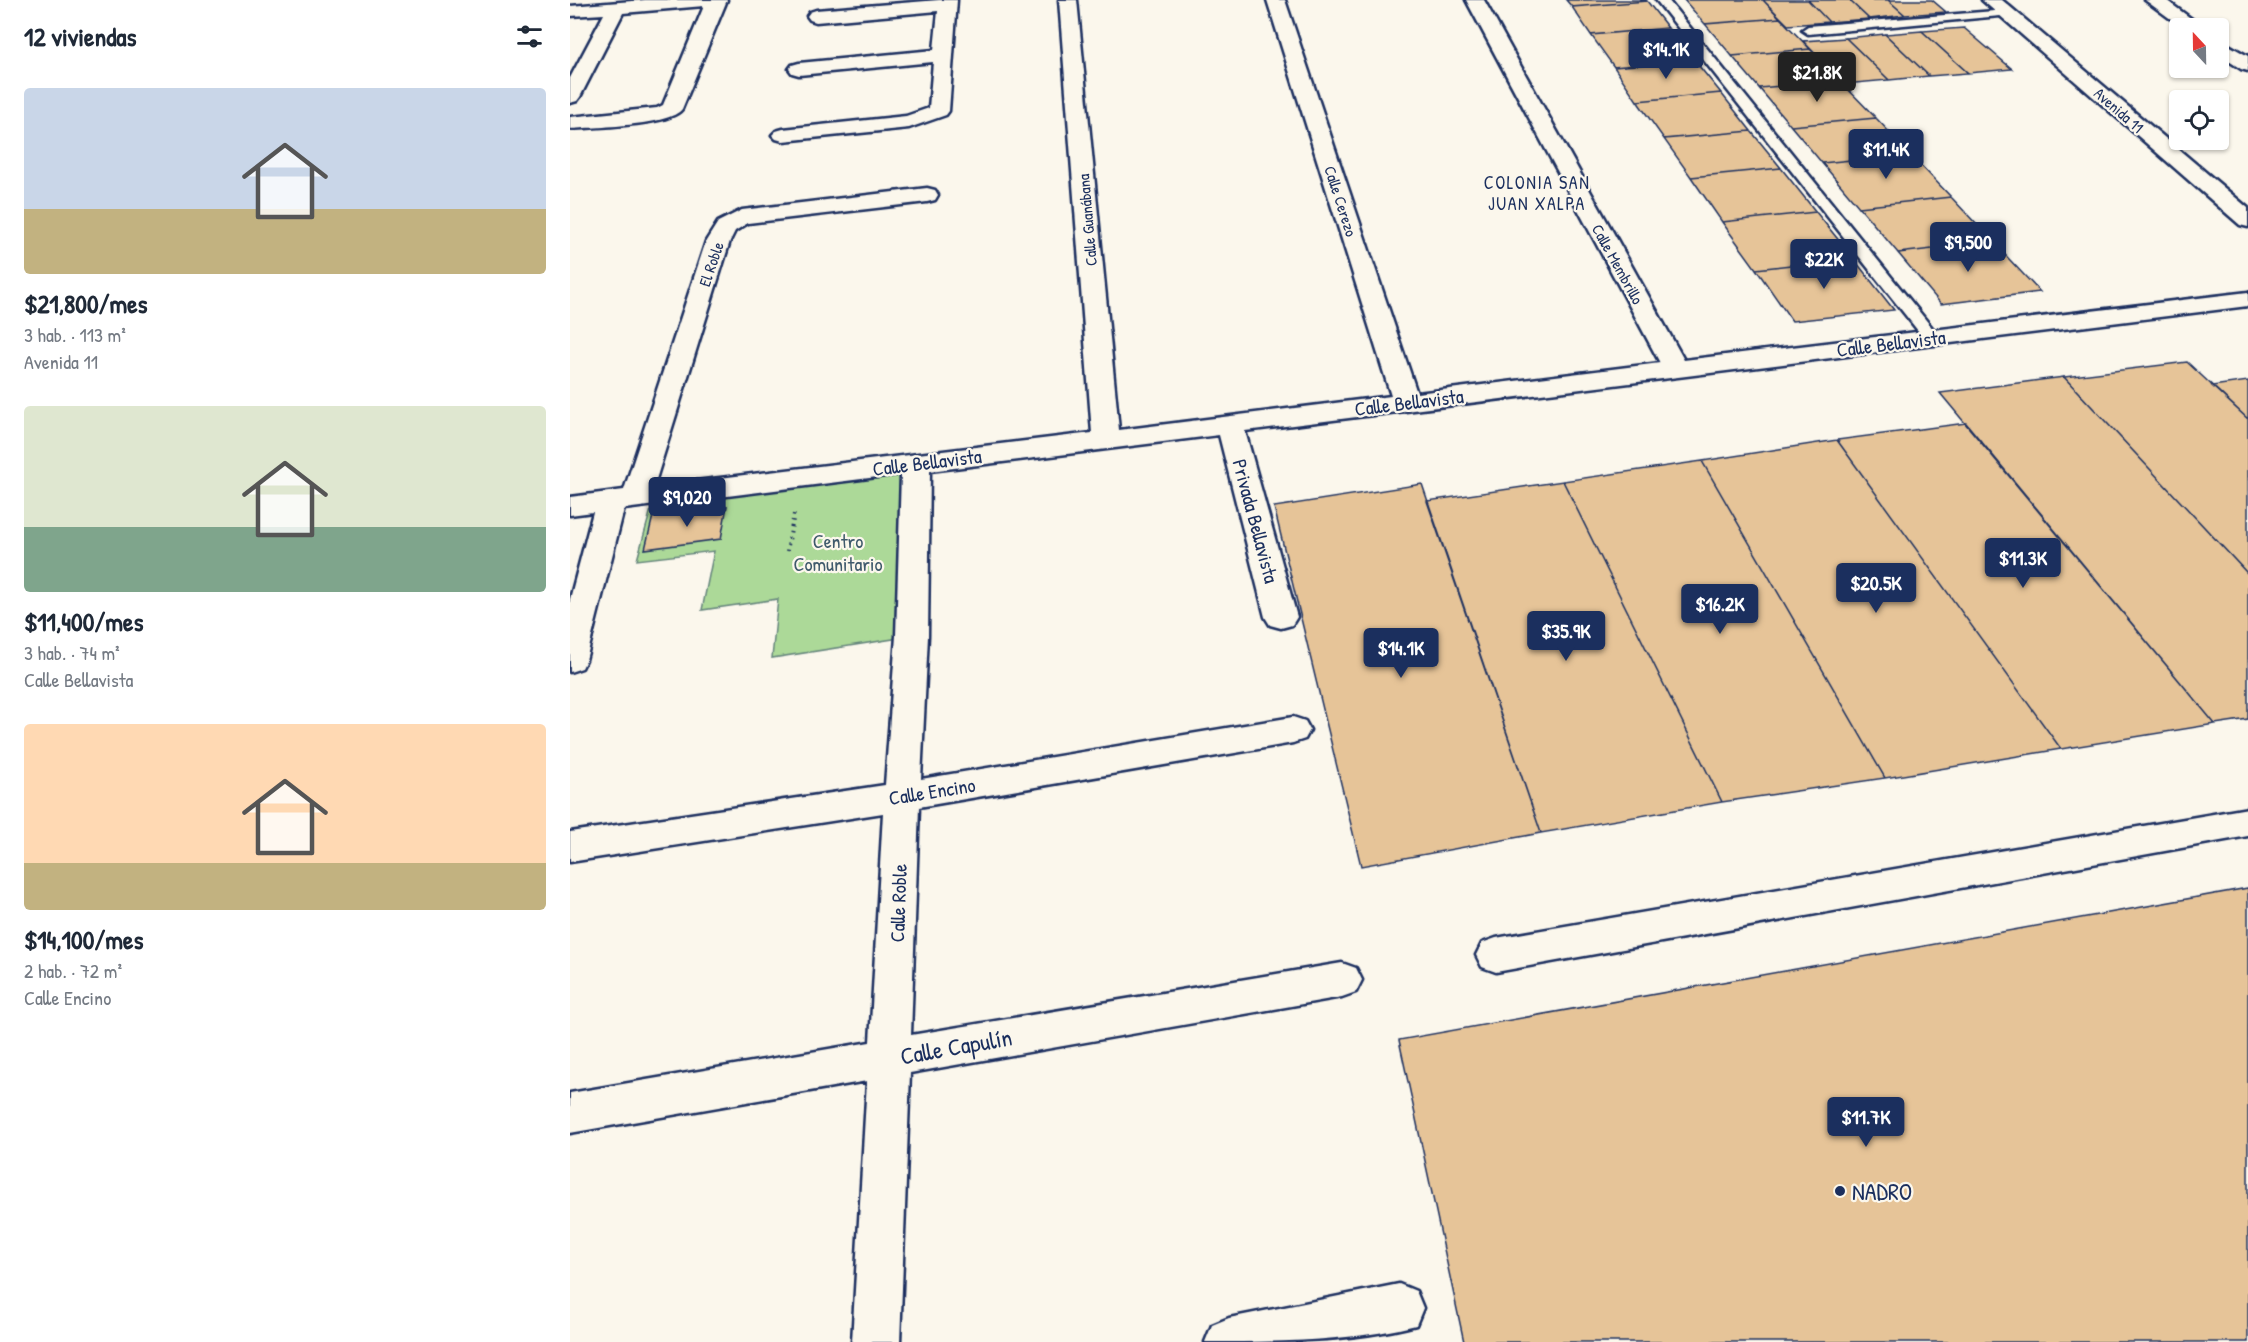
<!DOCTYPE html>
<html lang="es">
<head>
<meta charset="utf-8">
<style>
	body { margin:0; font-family:"Patrick Hand",sans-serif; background:#f2f2f3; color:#1f2937; height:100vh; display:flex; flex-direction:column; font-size:22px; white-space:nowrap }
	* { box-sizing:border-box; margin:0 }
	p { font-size:20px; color:#747a83 }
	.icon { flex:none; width:33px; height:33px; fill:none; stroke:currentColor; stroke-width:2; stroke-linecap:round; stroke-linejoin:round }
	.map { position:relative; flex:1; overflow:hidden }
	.sheet { display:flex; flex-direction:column; background:#fff; width:570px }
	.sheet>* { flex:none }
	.needle { width:39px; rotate:338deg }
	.buttons { position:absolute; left:1599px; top:18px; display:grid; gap:12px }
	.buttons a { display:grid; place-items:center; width:60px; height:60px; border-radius:6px; background:#fff; box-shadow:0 2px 4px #0004; font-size:30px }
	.price { position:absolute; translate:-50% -51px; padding:0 14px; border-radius:6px; background:#1b2f5e; color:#fff; font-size:20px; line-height:39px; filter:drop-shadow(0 2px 3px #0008) }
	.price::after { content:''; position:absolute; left:50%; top:36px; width:18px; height:14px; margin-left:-9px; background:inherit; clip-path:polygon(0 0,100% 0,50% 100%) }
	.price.selected { background:#222; color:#fff }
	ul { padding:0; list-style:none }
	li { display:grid; align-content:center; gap:12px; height:318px; padding:0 24px }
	li span { display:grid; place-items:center; height:186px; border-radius:6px; color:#555 }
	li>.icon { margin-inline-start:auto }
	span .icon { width:108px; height:108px; fill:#fffc; stroke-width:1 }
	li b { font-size:26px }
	h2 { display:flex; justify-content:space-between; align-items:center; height:72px; padding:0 24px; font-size:26px }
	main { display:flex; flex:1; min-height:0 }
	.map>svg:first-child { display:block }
	.green { fill:#acd998; stroke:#64847b; stroke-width:1.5 }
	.building { fill:#e6c498; stroke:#1b2f5e; stroke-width:1.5 }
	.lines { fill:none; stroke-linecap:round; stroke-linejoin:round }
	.lane-casing { stroke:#1b2f5e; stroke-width:5 }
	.street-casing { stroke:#1b2f5e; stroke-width:5 }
	.secondary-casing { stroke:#1b2f5e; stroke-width:5 }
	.path { stroke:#1b2f5e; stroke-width:4; stroke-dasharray:1.5 4.5; stroke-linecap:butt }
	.lane { fill:#fbf7ec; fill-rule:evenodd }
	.street { fill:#fbf7ec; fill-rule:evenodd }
	.secondary { fill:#fbf7ec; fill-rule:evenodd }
	.poi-dot { fill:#1b2f5e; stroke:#fbf7ec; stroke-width:2 }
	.labels { text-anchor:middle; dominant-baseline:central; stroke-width:4.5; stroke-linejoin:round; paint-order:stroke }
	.far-street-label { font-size:16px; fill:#1b2f5e; stroke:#fbf7ec }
	.far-neighbourhood-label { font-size:18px; letter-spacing:1.5px; fill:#1b2f5e; stroke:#fbf7ec }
	.street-label { font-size:20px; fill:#1b2f5e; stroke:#fbf7ec }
	.park-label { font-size:20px; fill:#3f5a6c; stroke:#fbf7ec }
	.near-street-label { font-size:24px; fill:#1b2f5e; stroke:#fbf7ec }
	.near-poi-label { font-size:24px; fill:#1b2f5e; stroke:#fbf7ec; text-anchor:start }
</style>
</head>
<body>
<main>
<section class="sheet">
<h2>12 viviendas<svg class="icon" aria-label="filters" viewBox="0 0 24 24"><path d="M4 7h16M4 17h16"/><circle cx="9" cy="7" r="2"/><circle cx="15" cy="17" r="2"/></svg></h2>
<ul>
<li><span style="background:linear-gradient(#c9d6e8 65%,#c2b280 0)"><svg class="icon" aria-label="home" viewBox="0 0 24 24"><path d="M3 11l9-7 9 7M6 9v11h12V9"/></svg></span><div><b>$21,800/mes</b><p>3 hab. · 113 m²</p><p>Avenida 11</p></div></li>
<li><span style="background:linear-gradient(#dfe7d0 65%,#7fa58c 0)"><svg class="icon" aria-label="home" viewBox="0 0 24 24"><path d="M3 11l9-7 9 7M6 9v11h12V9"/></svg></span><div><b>$11,400/mes</b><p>3 hab. · 74 m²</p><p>Calle Bellavista</p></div></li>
<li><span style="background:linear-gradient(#ffd9b3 75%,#c2b280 0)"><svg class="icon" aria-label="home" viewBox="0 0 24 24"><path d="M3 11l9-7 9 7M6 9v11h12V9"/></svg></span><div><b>$14,100/mes</b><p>2 hab. · 72 m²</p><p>Calle Encino</p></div></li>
</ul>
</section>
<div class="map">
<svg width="1678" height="1342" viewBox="0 0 1678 1342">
	<rect width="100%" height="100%" fill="#fbf7ec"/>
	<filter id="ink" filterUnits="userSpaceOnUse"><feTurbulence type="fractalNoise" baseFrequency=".0167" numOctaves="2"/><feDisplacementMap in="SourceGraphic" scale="12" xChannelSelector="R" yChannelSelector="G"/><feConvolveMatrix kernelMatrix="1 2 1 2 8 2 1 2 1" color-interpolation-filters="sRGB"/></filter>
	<g filter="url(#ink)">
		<path class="green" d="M346,463L342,636L202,658L208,599L132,610L144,551L67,560L85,495Z"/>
		<path class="building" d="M996,0H1076L1077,1L1002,7Z
			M1114,0H1193L1210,18L1135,24Z
			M1193,0H1238L1259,22L1218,25Z
			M1238,0H1279L1299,19L1259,22Z
			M1279,0H1318L1335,15L1299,19Z
			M1318,0H1362L1376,12L1335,15Z
			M1077,1L1098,28L1021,35L1002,7Z
			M1210,18L1240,49L1162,56L1135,24Z
			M1098,28L1124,60L1044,67L1021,35Z
			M1394,28L1442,69L1398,73L1352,31Z
			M1352,31L1398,73L1359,76L1315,34Z
			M1315,34L1359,76L1319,80L1276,38Z
			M1276,38L1319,80L1274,84L1233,41Z
			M1240,49L1270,81L1189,88L1162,56Z
			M1124,60L1151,93L1067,101L1044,67Z
			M1270,81L1306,118L1221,126L1189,88Z
			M1151,93L1181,131L1094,139L1067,101Z
			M1306,118L1340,154L1252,163L1221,126Z
			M1181,131L1211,168L1121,177L1094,139Z
			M1340,154L1381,197L1289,207L1252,163Z
			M1211,168L1246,212L1152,222L1121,177Z
			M1381,197L1423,242L1328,253L1289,207Z
			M1246,212L1283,258L1186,269L1152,222Z
			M1423,242L1470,292L1371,304L1328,253Z
			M1283,258L1324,310L1222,321L1186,269Z
			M1617,362L1678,419V574L1494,377Z
			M1494,377L1678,574V719L1645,724L1370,393Z
			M1678,381V419L1642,386Z
			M1396,423L1645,724L1491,749L1267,440Z
			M1267,440L1491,749L1315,778L1132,461Z
			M1132,461L1315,778L1152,802L993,481Z
			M993,481L1152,802L971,833L857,501Z
			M852,484L971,833L791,866L704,507Z
			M157,506L151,539L75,549L83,516Z
			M1678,888V1342H894L829,1040Z"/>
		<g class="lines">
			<defs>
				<path id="lane" d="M1086,0H1098L1368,335L1370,338L1368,341H1356Z
					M1437,10L1441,11V15L1238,34L1232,30L1238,26Z"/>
				<path id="street" d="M75,0H157L112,109C100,126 23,127 0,129V117L87,108L93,105L134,6L53,13L10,97L7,101L0,103V78L34,14L0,16V6Z
					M369,0H387L379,111L376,115L339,128L213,141L206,139L202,135L206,131L213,129L336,116L359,108L363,62L229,75L222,73L219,69L222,65L229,63L364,50L368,11L246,22L240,20L237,16L240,12L246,10Z
					M489,0H507L549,430L821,396L697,0H715L847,393L1090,363L896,0H914L1114,360L1678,292V306L675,431L727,617L722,625L711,628L700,625L695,617L649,435L360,471L358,636L351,779L723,717L735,721L740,730L735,739L723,743L349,807L341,1035L772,963L786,968L792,980L786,992L772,997L340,1073L330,1342H282L297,1081L0,1133V1093L300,1042L313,813L0,862V832L315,785L326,636L331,474L54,509L16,660L12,668L0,672V599L23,512L0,515V497L54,490L136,241L148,222L172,210L357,188L365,190L368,195L365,200L357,202L178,223L165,231L160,241L84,486L522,433Z
					M1575,0H1596L1634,28H1613Z
					M1648,39L1678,56V71L1671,69L1648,54Z
					M1678,808V836L926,972L912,967L906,955L912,943L926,938Z
					M829,1284L846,1291L853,1308L846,1325C781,1342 704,1342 635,1342L642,1325L659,1318Z"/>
				<path id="secondary" d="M1412,0H1432L1678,208V227L1670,225Z"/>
			</defs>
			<use href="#lane" class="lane-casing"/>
			<use href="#street" class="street-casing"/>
			<use href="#secondary" class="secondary-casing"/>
			<path class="path" d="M217,551L224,514"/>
			<use href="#lane" class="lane"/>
			<use href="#street" class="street"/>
			<use href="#secondary" class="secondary"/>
		</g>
	</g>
	<circle class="poi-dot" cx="1270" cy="1191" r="6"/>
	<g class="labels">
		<g class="far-street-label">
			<text transform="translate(1549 110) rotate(41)">Avenida 11</text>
			<text transform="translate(771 201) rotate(72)">Calle Cerezo</text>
			<text transform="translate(517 220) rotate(-95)">Calle Guanábana</text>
			<text transform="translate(141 264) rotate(-71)">El Roble</text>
			<text transform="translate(1048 264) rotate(61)">Calle Membrillo</text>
		</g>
		<g class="far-neighbourhood-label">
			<text x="967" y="182">COLONIA SAN<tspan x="967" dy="21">JUAN XALPA</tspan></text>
		</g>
		<g class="street-label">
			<text transform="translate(1321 343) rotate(-7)">Calle Bellavista</text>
			<text transform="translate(839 402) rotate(-7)">Calle Bellavista</text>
			<text transform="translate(357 462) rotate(-7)">Calle Bellavista</text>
			<text transform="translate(686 521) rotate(75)">Privada Bellavista</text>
			<text transform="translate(362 791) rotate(-9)">Calle Encino</text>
			<text transform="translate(328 903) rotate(-88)">Calle Roble</text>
		</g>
		<g class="park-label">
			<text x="268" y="540">Centro<tspan x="268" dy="23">Comunitario</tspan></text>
		</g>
		<g class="near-street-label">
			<text transform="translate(386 1046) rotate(-10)">Calle Capulín</text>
		</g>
		<g class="near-poi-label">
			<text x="1282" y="1191">NADRO</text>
		</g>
	</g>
</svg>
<div class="buttons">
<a><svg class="needle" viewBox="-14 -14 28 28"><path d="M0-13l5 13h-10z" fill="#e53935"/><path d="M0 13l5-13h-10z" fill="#747a83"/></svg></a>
<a><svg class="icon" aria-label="locate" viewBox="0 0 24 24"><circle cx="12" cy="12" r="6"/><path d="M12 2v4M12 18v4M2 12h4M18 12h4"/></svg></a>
</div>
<b class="price" style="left:1096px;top:80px">$14.1K</b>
<b class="price selected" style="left:1247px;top:103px">$21.8K</b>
<b class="price" style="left:1316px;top:180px">$11.4K</b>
<b class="price" style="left:1398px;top:273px">$9,500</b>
<b class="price" style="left:1254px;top:290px">$22K</b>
<b class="price" style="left:117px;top:528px">$9,020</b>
<b class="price" style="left:1453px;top:589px">$11.3K</b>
<b class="price" style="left:1306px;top:614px">$20.5K</b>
<b class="price" style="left:1150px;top:635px">$16.2K</b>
<b class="price" style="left:996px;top:662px">$35.9K</b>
<b class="price" style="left:831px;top:679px">$14.1K</b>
<b class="price" style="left:1296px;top:1148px">$11.7K</b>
</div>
</main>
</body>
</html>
